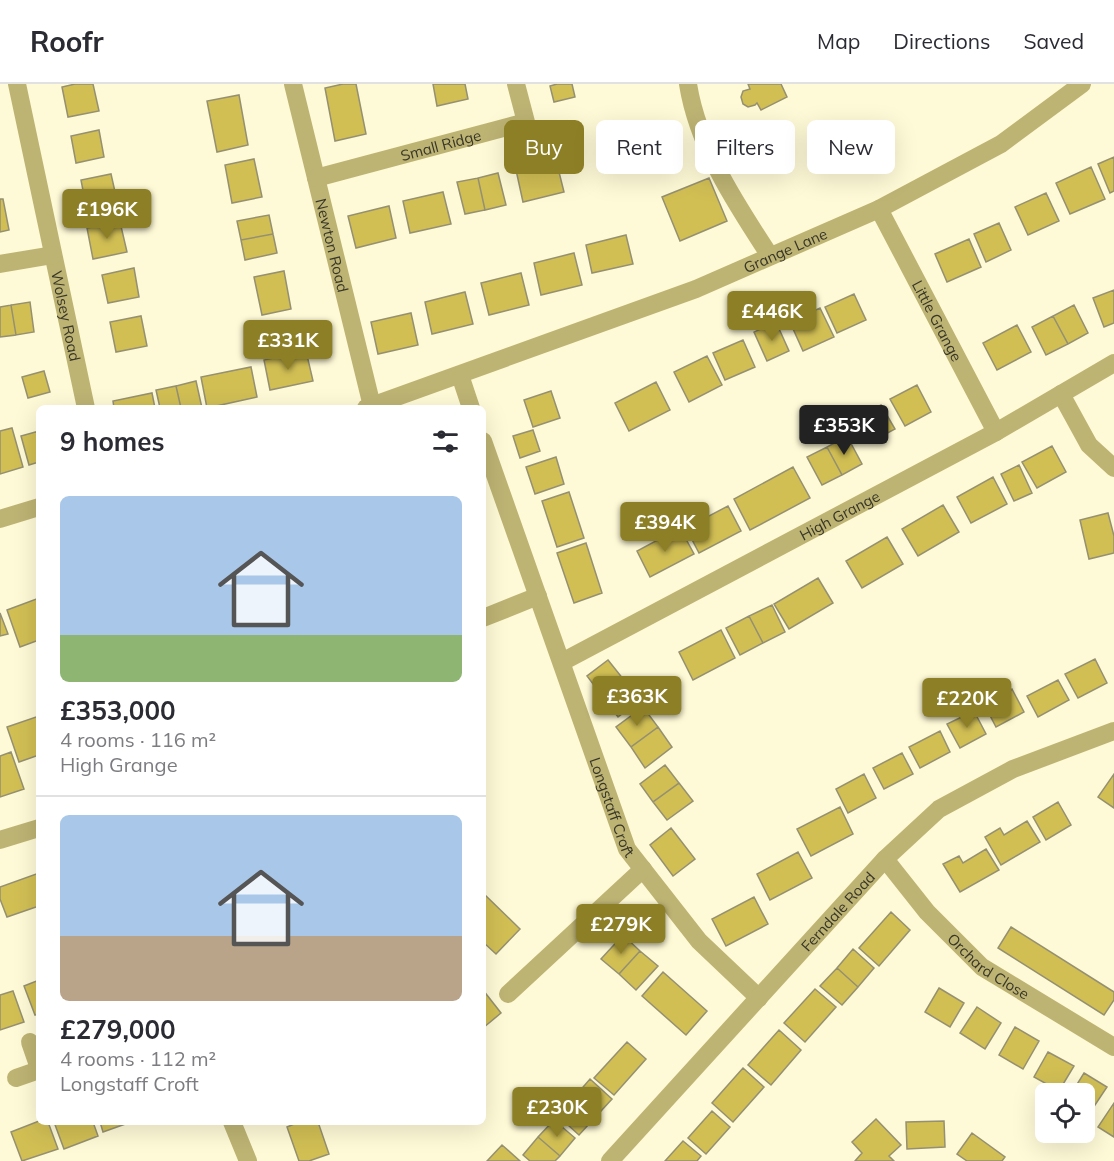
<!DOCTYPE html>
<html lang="en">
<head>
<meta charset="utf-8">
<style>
	body { margin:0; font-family:Mulish,sans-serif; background:#f2f2f3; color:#2b2b33; height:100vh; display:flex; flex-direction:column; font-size:22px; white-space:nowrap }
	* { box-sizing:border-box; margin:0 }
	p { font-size:20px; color:#7c7c81 }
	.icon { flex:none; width:33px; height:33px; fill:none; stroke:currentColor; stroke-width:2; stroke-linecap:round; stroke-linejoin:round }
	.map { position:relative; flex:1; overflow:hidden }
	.drawer { position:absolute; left:36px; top:321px; width:450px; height:720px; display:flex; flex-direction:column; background:#fff; border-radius:9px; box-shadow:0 6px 24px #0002 }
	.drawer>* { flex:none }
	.banner { position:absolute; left:504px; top:36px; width:519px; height:54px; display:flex; gap:12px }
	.controls { position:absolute; left:1035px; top:999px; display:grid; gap:12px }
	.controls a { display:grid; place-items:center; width:60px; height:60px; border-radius:9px; background:#fff; box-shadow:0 6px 24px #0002; font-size:30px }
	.price { position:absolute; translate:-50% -51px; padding:0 14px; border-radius:6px; background:#8d7f26; color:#fff; font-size:20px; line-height:39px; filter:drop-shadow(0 2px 3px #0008) }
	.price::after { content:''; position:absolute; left:50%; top:36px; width:18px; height:14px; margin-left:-9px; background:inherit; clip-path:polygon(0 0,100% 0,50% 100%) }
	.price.current { background:#222; color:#fff }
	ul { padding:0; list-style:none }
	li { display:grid; align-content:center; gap:12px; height:318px; padding:0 24px }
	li+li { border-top:2px solid #e1e1e2 }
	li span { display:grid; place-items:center; height:186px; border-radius:9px; color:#555 }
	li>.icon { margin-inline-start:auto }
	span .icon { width:108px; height:108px; fill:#fffc; stroke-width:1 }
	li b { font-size:26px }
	h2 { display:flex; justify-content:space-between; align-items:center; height:72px; padding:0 24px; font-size:26px }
	.tag { padding:0 21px; border-radius:9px; background:#fff; box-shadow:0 6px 24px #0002; font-size:21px; line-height:54px }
	.tag.current { background:#8d7f26; color:#fff }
	header { display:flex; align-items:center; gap:36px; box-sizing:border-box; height:84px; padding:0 30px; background:#fff; border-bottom:2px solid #e1e1e2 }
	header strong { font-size:28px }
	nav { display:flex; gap:33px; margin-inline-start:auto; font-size:21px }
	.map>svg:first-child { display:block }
	.building { fill:#d1bf54; stroke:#959071; stroke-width:1.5 }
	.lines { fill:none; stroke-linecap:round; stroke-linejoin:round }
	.minor { stroke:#bdb373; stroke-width:18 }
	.labels { text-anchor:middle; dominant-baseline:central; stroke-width:4.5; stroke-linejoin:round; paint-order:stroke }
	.street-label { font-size:15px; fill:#383629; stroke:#fff }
</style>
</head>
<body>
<header>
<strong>Roofr</strong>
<nav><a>Map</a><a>Directions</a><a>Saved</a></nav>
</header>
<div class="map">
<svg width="1114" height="1077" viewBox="0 0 1114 1077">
	<rect width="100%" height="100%" fill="#fef9d6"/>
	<path class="building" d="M75,0H93L99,27L68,33L62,3Z
		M343,0H356L366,50L335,57L325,4Z
		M433,0H465L468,15L437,22Z
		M557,0H572L575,13L554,18L550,2Z
		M748,0H781L787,13L761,26L757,19L755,21L748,23L743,20L741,13L743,7L750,5Z
		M239,11L248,61L217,68L207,17Z
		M99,46L104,73L76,79L71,52Z
		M1114,73V107L1110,109L1098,80Z
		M254,75L262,113L232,119L225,81Z
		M556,76L564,108L523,118L516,86Z
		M1091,83L1105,115L1070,130L1056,99Z
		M498,89L506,121L485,126L478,94Z
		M111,90L118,121L87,127L81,96Z
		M478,94L485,126L465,130L457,98Z
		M709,94L727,137L680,157L662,113Z
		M443,108L451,140L410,149L403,117Z
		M1046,109L1059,137L1028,151L1015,123Z
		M0,115H3L9,146L0,148Z
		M389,122L396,154L356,164L348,132Z
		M269,131L273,150L241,156L237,137Z
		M120,138L127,168L93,175L87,144Z
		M999,139L1011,166L986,178L974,150Z
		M273,150L277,169L245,176L241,156Z
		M626,151L633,180L592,189L586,161Z
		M969,155L981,183L947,198L935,170Z
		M574,169L582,201L541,211L534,179Z
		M134,184L139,213L108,219L102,191Z
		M284,187L291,225L262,231L254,193Z
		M521,189L529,221L489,231L481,199Z
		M1114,206V239L1104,243L1093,214Z
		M465,208L473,240L432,250L425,218Z
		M854,210L866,236L837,249L825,223Z
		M30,218L34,248L16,251L11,221Z
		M11,221L16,251L0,253V223Z
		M1074,221L1088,249L1068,260L1053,232Z
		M820,224L834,253L803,267L790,238Z
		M411,229L418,261L378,270L371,238Z
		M141,232L147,262L116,268L110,238Z
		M1053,232L1068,260L1046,271L1032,243Z
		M776,238L789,267L767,277L754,248Z
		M1017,241L1031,268L997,286L983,259Z
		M743,256L755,283L725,296L713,269Z
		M306,267L313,297L270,306L264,276Z
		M707,272L722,301L689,318L674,288Z
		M251,283L257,313L207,324L201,293Z
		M44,287L50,308L28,314L22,293Z
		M196,297L202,324H181L176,302Z
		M656,298L670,326L629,347L615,319Z
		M917,301L931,328L905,342L890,315Z
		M176,302L181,324H160L156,306Z
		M551,307L560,334L533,343L524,316Z
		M152,309L155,324H114L113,317Z
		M881,321L895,345L869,359L856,334Z
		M12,344L23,383L0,390V347Z
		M533,346L540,367L520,374L513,352Z
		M39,347V378L29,381L21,352Z
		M847,352L862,380L842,391L827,363Z
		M1052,362L1066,388L1037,404L1022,378Z
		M827,363L842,391L822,401L807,373Z
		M556,373L564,400L535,410L526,383Z
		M1019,381L1032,409L1014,417L1001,390Z
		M793,383L810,414L750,446L734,415Z
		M993,393L1007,420L971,439L957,413Z
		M569,408L584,454L557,463L542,417Z
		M943,421L959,448L918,472L902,445Z
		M728,422L741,447L699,469L686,444Z
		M1108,429L1114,452V469L1089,475L1080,436Z
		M680,444L694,470L650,493L637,467Z
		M887,453L903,480L862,504L846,477Z
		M586,459L602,509L574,519L557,469Z
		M818,494L833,519L789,545L774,520Z
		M39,514V556L20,563L7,526Z
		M772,521L785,548L763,559L749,532Z
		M0,529L8,550L0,552Z
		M749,532L763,559L740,571L726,544Z
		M721,546L735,574L693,596L679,568Z
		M1095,575L1107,599L1078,614L1065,590Z
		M608,576L640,616L618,633L587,592Z
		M1058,596L1069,616L1038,633L1027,612Z
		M1012,605L1024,628L996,643L984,620Z
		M643,623L658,643L631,663L616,643Z
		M974,627L986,650L960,664L947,640Z
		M39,632V671L19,678L7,643Z
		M658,643L672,663L645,684L631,663Z
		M940,647L950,668L920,684L909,663Z
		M11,668L24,705L0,713V672Z
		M902,669L913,690L884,705L873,684Z
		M665,681L679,699L653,718L640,700Z
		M864,690L876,714L848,729L836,705Z
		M1114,690V724L1098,713Z
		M679,699L693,717L667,736L653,718Z
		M1058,718L1071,741L1046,756L1033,733Z
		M840,723L853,750L811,772L797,745Z
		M1027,737L1040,758L1001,781L985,753L1000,744L1004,751Z
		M671,744L695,775L673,792L650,761Z
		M986,765L999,786L960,808L943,780L959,772L963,779Z
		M798,768L812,794L770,816L757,790Z
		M39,789V822L7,833L0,815V803Z
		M483,809L520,845L496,870L483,858Z
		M754,813L768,840L726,862L712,835Z
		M891,828L910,846L879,882L859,864Z
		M1011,843L1114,908V916L1104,931L998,864Z
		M623,851L640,867L619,890L601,875Z
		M853,865L874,884L858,903L837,884Z
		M640,867L658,882L636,906L619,890Z
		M837,884L858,903L842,921L820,902Z
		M663,888L707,927L686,951L642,912Z
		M39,896V930L35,931L24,902Z
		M939,904L964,919L950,943L925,928Z
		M815,905L836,923L805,958L784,939Z
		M483,906L501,929L483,944Z
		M13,907L24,938L0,946V911Z
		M977,923L1001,939L985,965L960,949Z
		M1015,943L1039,957L1023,985L999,971Z
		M779,946L801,966L771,1001L748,981Z
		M627,958L646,975L614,1011L594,994Z
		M1048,968L1074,982L1059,1007L1034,993Z
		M743,984L764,1003L733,1038L712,1019Z
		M1084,989L1107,1003L1091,1027L1084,1023V1010H1071Z
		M590,995L612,1015L579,1051L558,1032Z
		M1114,1019V1053L1098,1043Z
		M712,1027L730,1043L706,1070L688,1054Z
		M876,1035L901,1061L889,1072L894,1077H855L862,1069L852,1058Z
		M554,1036L575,1054L560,1072L538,1053Z
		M39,1037L48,1038L58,1065L22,1077L11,1048Z
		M944,1037L945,1063L907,1065L906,1038Z
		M54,1038H93L98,1052L64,1065Z
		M100,1038H131L103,1048Z
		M299,1038H318L329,1070L309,1077H299L287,1043Z
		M972,1049L1005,1073L1002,1077H967L957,1070Z
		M538,1053L560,1072L555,1077H530L523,1071Z
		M683,1057L701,1072L697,1077H665Z
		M502,1061L520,1077H487Z"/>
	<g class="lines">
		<g class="minor">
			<path id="s1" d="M17,0L86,324"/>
			<path id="s2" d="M293,0L372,322"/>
			<path d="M688,0C698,63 736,120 770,172"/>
			<path id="s3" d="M316,94L526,38L516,0"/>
			<path id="s4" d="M879,125L996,348"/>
			<path d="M0,180L53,171"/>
			<path d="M460,291L471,324"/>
			<path d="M1061,310L1089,361L1114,384"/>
			<path id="s5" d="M366,324L696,205L879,125L1001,60L1082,0"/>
			<path id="s6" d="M483,357L627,765L699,857L759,914"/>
			<path d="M0,435L39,423"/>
			<path d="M483,534L538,512"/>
			<path id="s7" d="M562,578L996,348L1114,279"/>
			<path d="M0,756L39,744"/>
			<path id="s8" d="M885,775L927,828L982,883L1114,963"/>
			<path d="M508,910L643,785"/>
			<path d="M30,958L39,984"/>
			<path d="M16,994L39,986"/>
			<path d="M232,1038L248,1077"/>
			<path id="s9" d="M610,1077L885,775L939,725L1013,685L1114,647"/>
		</g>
	</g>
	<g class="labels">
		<g class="street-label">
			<text stroke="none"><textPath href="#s3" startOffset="129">Small Ridge</textPath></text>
			<text stroke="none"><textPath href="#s2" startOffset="166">Newton Road</textPath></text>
			<text stroke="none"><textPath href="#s5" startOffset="448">Grange Lane</textPath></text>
			<text stroke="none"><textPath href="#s1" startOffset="237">Wolsey Road</textPath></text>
			<text stroke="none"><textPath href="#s4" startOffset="126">Little Grange</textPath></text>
			<text stroke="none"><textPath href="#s7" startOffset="314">High Grange</textPath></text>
			<text stroke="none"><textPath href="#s6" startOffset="388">Longstaff Croft</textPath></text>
			<text stroke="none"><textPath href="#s9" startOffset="338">Ferndale Road</textPath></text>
			<text stroke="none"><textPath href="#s8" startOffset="150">Orchard Close</textPath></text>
		</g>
	</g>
</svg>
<div class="controls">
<a><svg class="icon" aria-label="locate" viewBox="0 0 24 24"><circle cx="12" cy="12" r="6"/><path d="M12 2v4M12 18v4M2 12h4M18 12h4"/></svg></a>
</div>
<b class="price" style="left:107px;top:156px">£196K</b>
<b class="price" style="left:772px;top:258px">£446K</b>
<b class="price" style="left:288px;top:287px">£331K</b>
<b class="price current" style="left:844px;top:372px">£353K</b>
<b class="price" style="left:665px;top:469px">£394K</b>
<b class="price" style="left:637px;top:643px">£363K</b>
<b class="price" style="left:967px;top:645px">£220K</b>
<b class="price" style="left:621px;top:871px">£279K</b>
<b class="price" style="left:557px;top:1054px">£230K</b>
<div class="banner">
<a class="tag current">Buy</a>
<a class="tag">Rent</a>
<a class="tag">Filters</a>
<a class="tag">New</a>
</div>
<section class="drawer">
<h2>9 homes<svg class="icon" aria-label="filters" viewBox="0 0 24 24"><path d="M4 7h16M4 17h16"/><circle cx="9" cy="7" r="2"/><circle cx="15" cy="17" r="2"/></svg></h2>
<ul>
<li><span style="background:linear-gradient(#a9c7e8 75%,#8fb573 0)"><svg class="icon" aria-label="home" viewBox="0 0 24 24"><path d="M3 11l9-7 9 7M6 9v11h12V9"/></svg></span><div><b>£353,000</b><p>4 rooms · 116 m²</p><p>High Grange</p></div></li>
<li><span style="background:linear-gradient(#a9c7e8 65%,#b9a48a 0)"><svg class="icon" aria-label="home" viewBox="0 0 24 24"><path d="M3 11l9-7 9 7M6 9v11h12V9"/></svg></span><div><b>£279,000</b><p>4 rooms · 112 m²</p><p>Longstaff Croft</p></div></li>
</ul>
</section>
</div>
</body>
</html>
